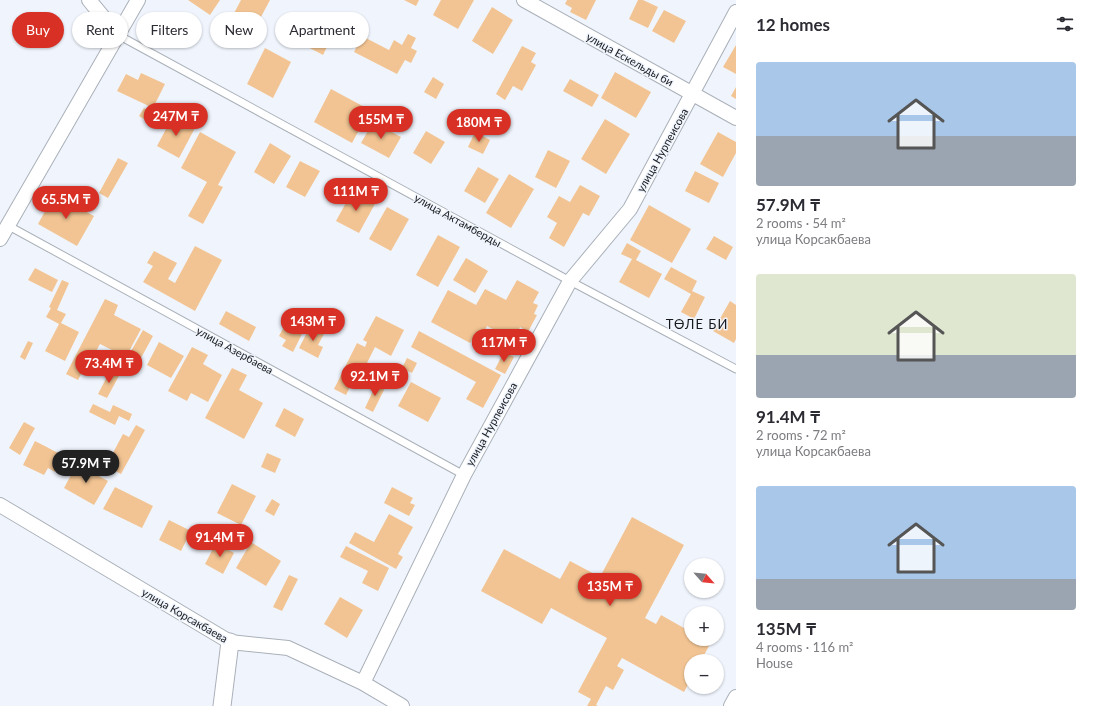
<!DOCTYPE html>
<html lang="en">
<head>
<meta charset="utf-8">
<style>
	body { margin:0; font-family:Lato,sans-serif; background:#f7f7f7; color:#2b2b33; height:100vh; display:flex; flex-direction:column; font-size:15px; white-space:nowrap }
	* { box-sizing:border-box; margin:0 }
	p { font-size:13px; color:#7c7c81 }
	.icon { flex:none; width:22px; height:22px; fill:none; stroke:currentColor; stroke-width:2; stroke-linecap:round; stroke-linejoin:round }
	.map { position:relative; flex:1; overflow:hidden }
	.panel { display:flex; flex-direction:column; background:#fff; width:360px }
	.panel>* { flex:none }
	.guide { position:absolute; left:12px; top:12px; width:380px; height:36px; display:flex; gap:8px }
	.needle { width:26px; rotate:117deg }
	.tools { position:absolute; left:684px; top:558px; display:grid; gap:8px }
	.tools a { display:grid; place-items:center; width:40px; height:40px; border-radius:50%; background:#fff; box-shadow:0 1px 3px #0004; font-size:20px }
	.price { position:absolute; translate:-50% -34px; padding:0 9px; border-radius:14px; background:#d93025; color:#fff; font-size:13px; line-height:26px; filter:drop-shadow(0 1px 2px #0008) }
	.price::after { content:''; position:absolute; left:50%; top:24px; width:12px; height:9px; margin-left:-6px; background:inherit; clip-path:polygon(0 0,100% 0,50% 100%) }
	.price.selected { background:#222; color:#fff }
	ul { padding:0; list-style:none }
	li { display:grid; align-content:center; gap:8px; height:212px; padding:0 20px }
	li span { display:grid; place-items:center; height:124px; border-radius:4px; color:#555 }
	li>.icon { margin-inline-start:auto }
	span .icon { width:72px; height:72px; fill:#fffc; stroke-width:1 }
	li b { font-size:17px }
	h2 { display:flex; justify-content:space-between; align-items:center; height:48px; padding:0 20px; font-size:17px }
	.pill { padding:0 14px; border-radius:18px; background:#fff; box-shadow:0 1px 3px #0004; font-size:14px; line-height:36px }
	.pill.selected { background:#d93025; color:#fff }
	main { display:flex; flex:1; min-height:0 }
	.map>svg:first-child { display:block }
	.building { fill:#f2c493 }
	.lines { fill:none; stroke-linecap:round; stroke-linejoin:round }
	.service-casing { stroke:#aab0b9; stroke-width:9 }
	.minor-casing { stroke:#aab0b9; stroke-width:16 }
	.tertiary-casing { stroke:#aab0b9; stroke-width:19 }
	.service { stroke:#fff; stroke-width:7 }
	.minor { stroke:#fff; stroke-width:14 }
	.tertiary { stroke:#fff; stroke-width:17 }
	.labels { text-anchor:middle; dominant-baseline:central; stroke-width:3; stroke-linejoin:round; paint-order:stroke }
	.street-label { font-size:11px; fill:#17191d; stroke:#f0f5fd }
	.quarter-label { font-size:13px; letter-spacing:1px; fill:#17191d; stroke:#f0f5fd }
</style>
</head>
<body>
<main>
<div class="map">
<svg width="736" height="706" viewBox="0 0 736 706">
	<rect width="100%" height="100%" fill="#f0f5fd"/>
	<path class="building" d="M188,0H220L210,15Z
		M241,0H270L254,30L232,17Z
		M404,0H419L416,6Z
		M441,0H474L458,29L433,15Z
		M567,0H596L586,20L570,12L572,8L565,4Z
		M638,0H643L658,7L648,28L629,19Z
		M492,7L513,20L493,54L472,41Z
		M664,10L686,21L674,43L652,31Z
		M316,26L333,35L323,55L306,46Z
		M408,34L416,38L411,48L417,51L411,63L405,60L397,74L354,52L362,36L389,50L394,40L402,45Z
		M736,45V74L723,67Z
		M522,46L536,53L531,62L536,65L522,91L513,86L505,100L496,94Z
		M265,48L291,62L273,98L247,84Z
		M615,72L651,92L636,118L601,98Z
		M141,73L165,84L153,108L117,91L126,74L138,80Z
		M433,77L444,84L436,99L424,92Z
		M570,79L599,95L592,107L563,91Z
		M736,87V99L731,96Z
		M331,89L370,110L352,143L314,122Z
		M144,108L152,113L147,121L139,116Z
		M173,116L195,128L179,158L157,146Z
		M605,119L630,134L606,174L581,159Z
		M373,122L401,137L389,158L361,143Z
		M426,131L445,142L431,164L413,153Z
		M200,132L236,152L218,185L223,187L203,224L188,216L207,182L181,168Z
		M475,132L490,140L483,154L468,147Z
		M718,132L736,142V153L723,177L700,164Z
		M270,143L291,156L274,184L254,172Z
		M548,150L570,161L556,188L535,177Z
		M118,158L128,163L108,198L99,193Z
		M300,161L320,171L305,197L286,187Z
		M478,167L499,179L485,203L464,191Z
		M695,171L719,183L709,203L685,191Z
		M509,174L534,189L511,228L486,213Z
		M580,185L600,196L589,216L583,213L564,247L549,238L557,223L547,217L559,196L570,202Z
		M353,190L376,202L359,233L336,221Z
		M54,195L94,216L77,246L38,224Z
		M649,205L691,229L672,263L630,240Z
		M387,207L409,219L391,251L369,239Z
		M438,235L460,247L438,287L416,275Z
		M714,236L733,247L726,260L706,249Z
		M627,243L641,251L636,260L662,274L649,298L619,282L632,259L621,254Z
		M195,246L222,260L195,311L143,282L153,266L147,263L154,251L177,263L168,279L175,283Z
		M466,258L488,271L475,293L453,280Z
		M671,267L697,281L692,291L705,297L694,319L681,312L691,294L664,279Z
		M35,268L58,280L52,292L28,280Z
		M62,280L69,283L57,310L66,314L61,323L79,332L65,361L45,351L59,324L46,317L51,308L49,307Z
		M517,280L539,292L533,303L538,305L534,314L537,315L528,332L520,327L514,340L487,326L482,336L476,333L470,343L431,322L448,290L476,305L485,289L506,300Z
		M105,299L118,305L114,315L141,329L126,357L100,344L89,364L87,363L78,380L66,374Z
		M730,301L736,305V339L734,343L713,331Z
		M226,311L256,327L249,341L219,324Z
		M376,316L404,330L391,356L375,347L360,377L356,375L346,395L334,389L357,343L365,347L367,342L363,340Z
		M286,323L303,332L293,352L282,346L286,340L279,336Z
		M311,325L325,332L318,345L323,347L318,358L299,348Z
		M143,330L153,336L141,358L130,353Z
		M419,331L501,375L483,408L466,399L476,382L411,347Z
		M28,341L33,343L25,360L20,357Z
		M159,342L184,356L171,378L147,365Z
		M192,347L208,355L203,364L222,375L208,402L191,393L187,401L168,391Z
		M504,352L514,357L505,374L495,369Z
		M407,358L417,363L412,373L402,368Z
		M232,368L247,375L239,390L263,403L244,439L205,418Z
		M111,369L120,374L107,398L98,394Z
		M377,382L386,386L373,412L365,408Z
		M411,382L441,398L428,422L398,406Z
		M93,404L110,412L113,405L132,414L129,421L119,416L115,425L89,412Z
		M284,408L304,419L295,437L275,426Z
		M24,422L35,428L20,455L9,448Z
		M136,425L145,430L121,474L106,466L123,434L129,437Z
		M35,441L64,456L55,472L48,468L44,475L23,465Z
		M267,453L281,459L275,473L261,467Z
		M77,464L108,481L94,505L64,488Z
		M232,484L256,496L241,525L217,513Z
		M115,487L153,506L142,528L103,509Z
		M392,487L413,498L410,503L415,505L409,516L384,503Z
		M272,499L280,504L274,516L265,511Z
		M389,514L413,527L398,554L403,557L396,569L349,543L355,532L374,542Z
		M632,517L684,545L645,618L656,624L661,615L691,632V639H704L711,642L701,661H691V679L684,692L622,658L617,666L624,670L613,690L606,686L596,705L598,706H587L591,699L578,692L607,638L551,608L542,624L481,591L504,549L560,579L570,561L600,577Z
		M169,520L191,531L181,551L159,540Z
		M251,542L281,561L266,586L236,568Z
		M216,543L234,553L223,574L205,564Z
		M346,546L389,568L378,591L362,583L368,571L340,557Z
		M289,575L298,579L282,611L273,607Z
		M340,597L363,610L347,638L324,624Z"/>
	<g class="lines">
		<defs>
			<path id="service" d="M118,35L570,281L736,369
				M7,225L464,475"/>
			<path id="minor" d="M89,0L118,35
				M524,0L736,118
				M0,239L138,0
				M0,505L230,642L288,648L363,683L402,706
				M363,683L464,475L570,281L630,209L736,12
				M731,706L736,697"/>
			<path id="tertiary" d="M222,706L230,642"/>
		</defs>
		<use href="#service" class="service-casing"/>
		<use href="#minor" class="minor-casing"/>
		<use href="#tertiary" class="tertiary-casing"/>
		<use href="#service" class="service"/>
		<use href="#minor" class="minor"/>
		<use href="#tertiary" class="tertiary"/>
	</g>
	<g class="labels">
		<g class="street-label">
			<text transform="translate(630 59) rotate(29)">улица Ескельды би</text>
			<text transform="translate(662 150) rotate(-61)">улица Нурпеисова</text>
			<text transform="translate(458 220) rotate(29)">улица Актамберды</text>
			<text transform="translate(235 350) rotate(29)">улица Азербаева</text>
			<text transform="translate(491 424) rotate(-61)">улица Нурпеисова</text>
			<text transform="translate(185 615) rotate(30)">улица Корсакбаева</text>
		</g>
		<g class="quarter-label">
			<text x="697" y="324">ТӨЛЕ БИ</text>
		</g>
	</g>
</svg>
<div class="tools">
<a><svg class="needle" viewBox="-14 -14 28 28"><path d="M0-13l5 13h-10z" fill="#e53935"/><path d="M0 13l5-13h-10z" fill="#7c7c81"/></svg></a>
<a>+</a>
<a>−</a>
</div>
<b class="price" style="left:176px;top:137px">247M ₸</b>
<b class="price" style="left:381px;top:140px">155M ₸</b>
<b class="price" style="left:479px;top:143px">180M ₸</b>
<b class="price" style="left:356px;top:212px">111M ₸</b>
<b class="price" style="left:66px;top:220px">65.5M ₸</b>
<b class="price" style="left:313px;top:342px">143M ₸</b>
<b class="price" style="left:504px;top:363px">117M ₸</b>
<b class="price" style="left:109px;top:384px">73.4M ₸</b>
<b class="price" style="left:375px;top:397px">92.1M ₸</b>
<b class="price selected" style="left:86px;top:484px">57.9M ₸</b>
<b class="price" style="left:220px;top:558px">91.4M ₸</b>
<b class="price" style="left:610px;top:607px">135M ₸</b>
<div class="guide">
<a class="pill selected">Buy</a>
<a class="pill">Rent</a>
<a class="pill">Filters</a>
<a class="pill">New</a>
<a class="pill">Apartment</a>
</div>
</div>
<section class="panel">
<h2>12 homes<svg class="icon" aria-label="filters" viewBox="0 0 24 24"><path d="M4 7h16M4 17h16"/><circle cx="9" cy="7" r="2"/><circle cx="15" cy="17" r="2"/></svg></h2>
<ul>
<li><span style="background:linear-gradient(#a9c7e8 60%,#9aa5b1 0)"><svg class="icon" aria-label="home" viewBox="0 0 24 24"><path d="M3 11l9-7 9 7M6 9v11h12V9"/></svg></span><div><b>57.9M ₸</b><p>2 rooms · 54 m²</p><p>улица Корсакбаева</p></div></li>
<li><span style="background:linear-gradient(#dfe7d0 65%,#9aa5b1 0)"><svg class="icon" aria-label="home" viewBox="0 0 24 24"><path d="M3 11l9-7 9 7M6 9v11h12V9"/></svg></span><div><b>91.4M ₸</b><p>2 rooms · 72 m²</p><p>улица Корсакбаева</p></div></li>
<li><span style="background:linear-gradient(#a9c7e8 75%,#9aa5b1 0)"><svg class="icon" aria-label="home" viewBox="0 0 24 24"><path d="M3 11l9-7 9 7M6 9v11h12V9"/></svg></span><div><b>135M ₸</b><p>4 rooms · 116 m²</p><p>House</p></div></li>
</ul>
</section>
</main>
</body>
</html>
